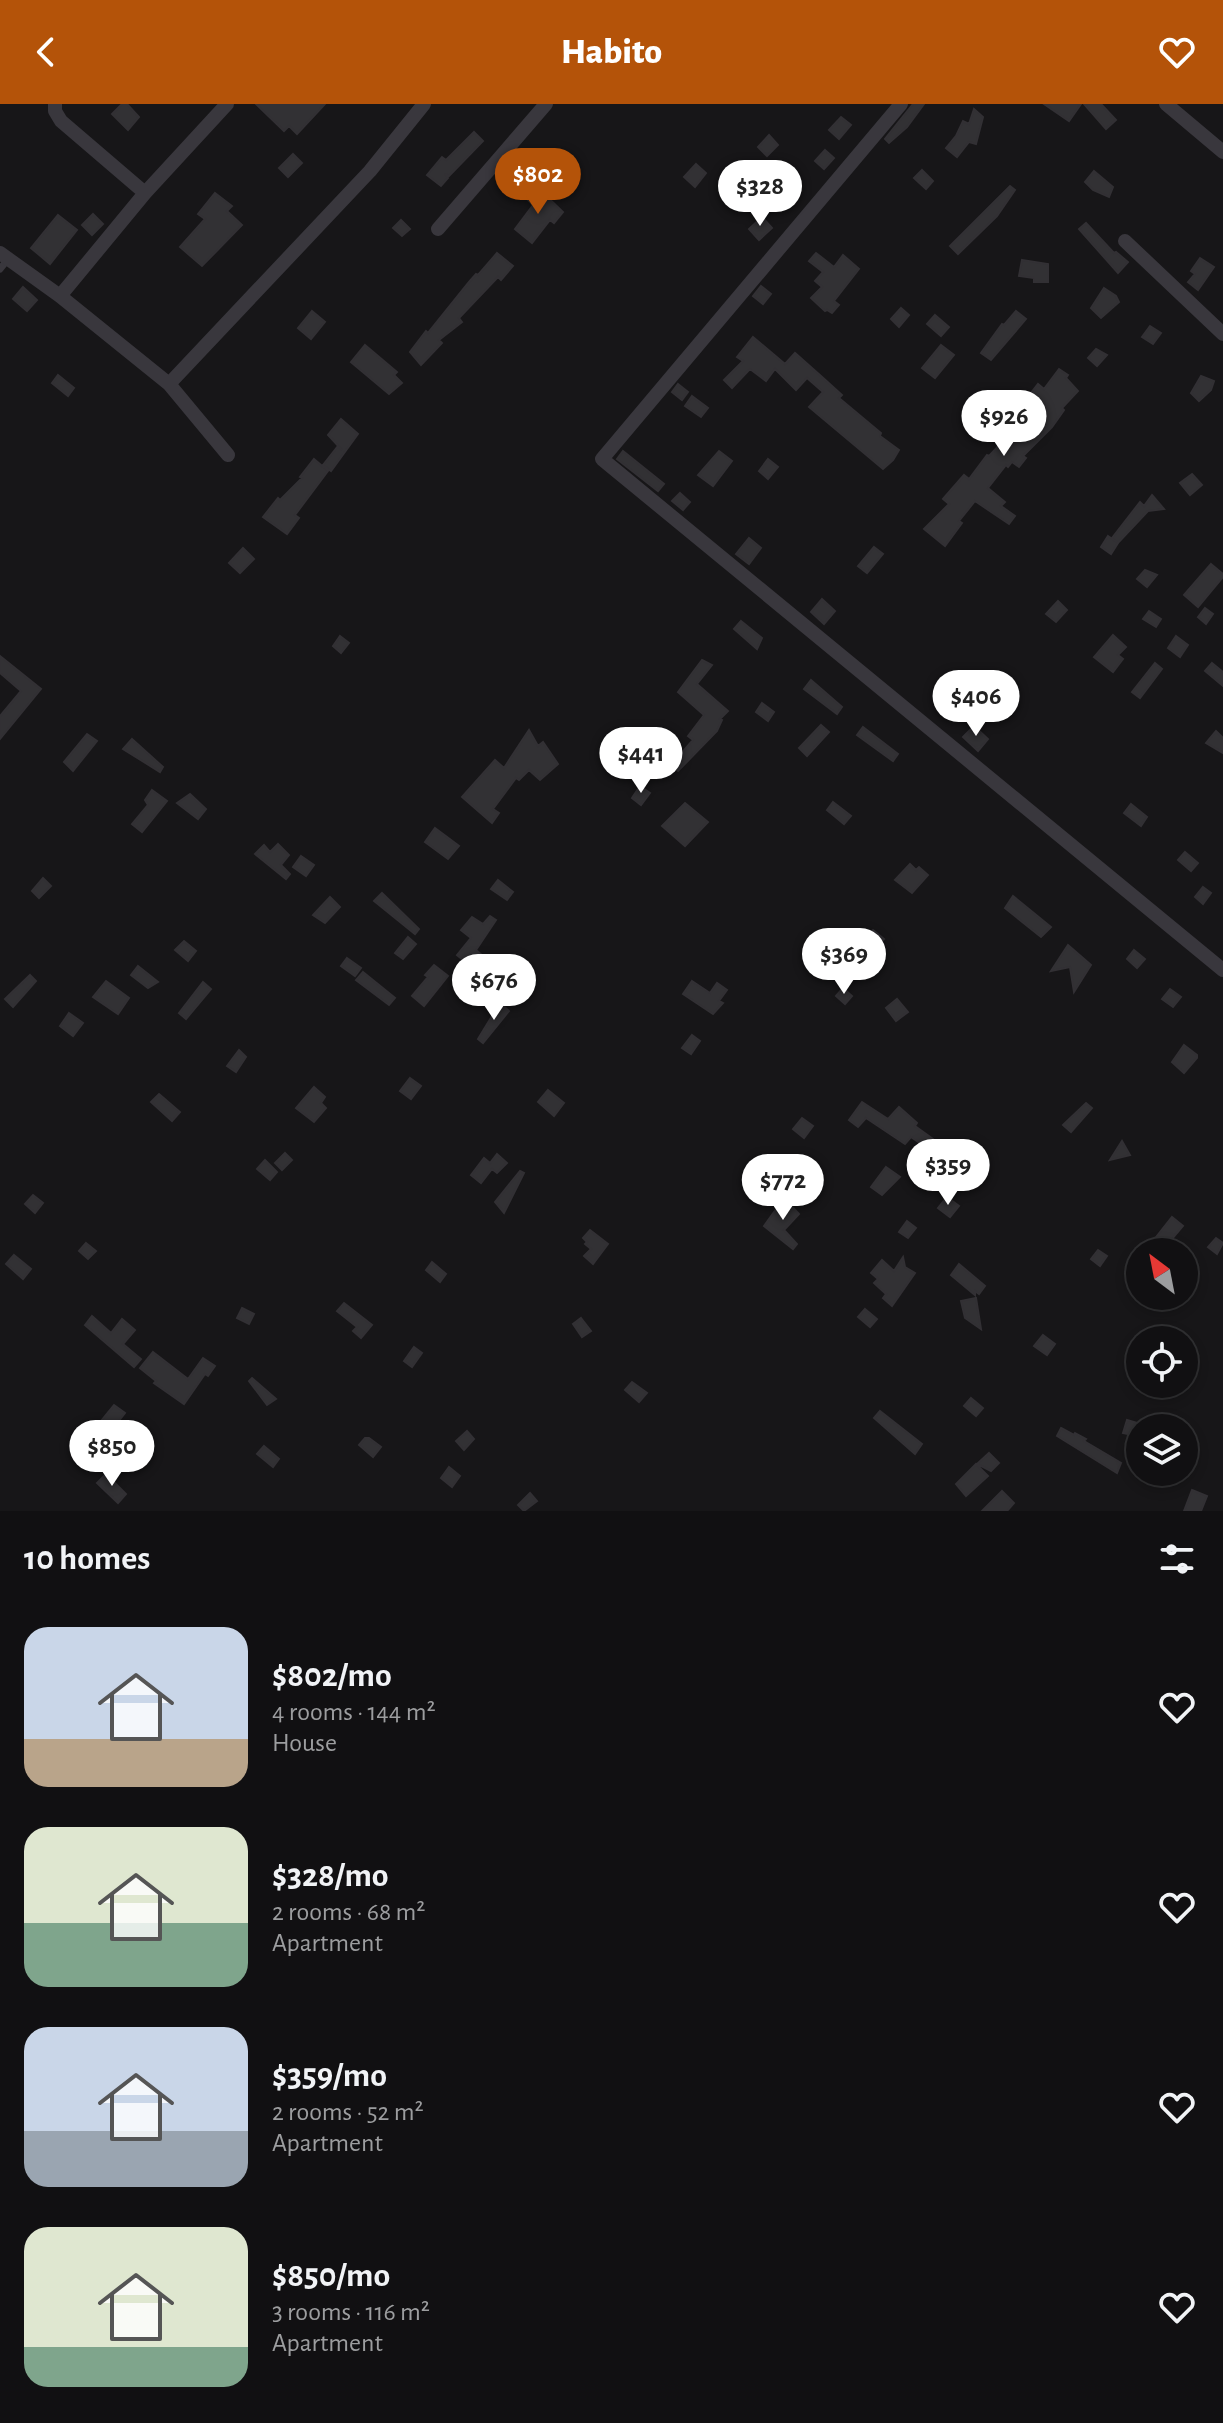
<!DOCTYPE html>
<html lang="en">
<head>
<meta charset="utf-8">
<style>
	body { margin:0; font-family:"Alegreya Sans",sans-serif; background:#1e1e20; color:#f1f3f6; height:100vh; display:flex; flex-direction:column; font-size:30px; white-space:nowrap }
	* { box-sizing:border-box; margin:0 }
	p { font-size:26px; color:#9c9d9f }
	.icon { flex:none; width:44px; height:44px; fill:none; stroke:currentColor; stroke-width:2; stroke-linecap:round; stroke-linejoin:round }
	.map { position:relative; height:1407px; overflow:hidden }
	.side { display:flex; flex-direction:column; background:#111012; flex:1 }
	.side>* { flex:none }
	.needle { width:52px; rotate:328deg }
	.controls { position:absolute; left:1126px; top:1134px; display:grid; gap:16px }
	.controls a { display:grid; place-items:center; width:72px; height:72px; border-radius:50%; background:#111012; box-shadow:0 4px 12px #0003,0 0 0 2px #303032; font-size:40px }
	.price { position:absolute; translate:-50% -68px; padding:0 18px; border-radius:28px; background:#fff; color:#222; font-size:26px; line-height:52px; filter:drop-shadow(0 2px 4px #0008) }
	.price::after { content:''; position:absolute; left:50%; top:48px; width:24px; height:18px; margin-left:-12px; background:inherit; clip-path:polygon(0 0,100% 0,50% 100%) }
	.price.on { background:#b45309; color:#fff }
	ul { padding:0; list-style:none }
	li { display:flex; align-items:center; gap:24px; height:200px; padding:0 24px }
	li span { display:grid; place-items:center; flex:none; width:224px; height:160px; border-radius:24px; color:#555 }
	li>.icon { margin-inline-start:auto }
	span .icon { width:96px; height:96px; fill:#fffc; stroke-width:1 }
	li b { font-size:34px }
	h2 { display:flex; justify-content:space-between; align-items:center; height:96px; padding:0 24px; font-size:34px }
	header { display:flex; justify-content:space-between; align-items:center; height:104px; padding:0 24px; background:#b45309; color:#fff; font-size:36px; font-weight:800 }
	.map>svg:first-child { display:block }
	.building { fill:#323134; stroke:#323034; stroke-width:2 }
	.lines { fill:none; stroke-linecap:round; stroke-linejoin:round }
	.service { stroke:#39373d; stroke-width:7 }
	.minor { stroke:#39373d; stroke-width:14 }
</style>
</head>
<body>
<header><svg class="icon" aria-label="back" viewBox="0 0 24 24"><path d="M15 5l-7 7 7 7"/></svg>Habito<svg class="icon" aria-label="heart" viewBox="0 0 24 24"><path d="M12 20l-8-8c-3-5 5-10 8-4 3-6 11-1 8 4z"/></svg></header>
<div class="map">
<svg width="1223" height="1407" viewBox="0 0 1223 1407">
	<rect width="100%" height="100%" fill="#171618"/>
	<path class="building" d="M122,0H127L139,13L128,26L112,10Z
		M256,0H325L297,30L289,22L284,27Z
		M913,0H924L907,23L889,39L885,35Z
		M1044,0H1081L1069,17Z
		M1084,0H1101L1116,16L1106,25Z
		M974,5L983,13L976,40L969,38L957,53L946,44L956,32L963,17L969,20Z
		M841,13L851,21L839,35L829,26Z
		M474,28L483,37L449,72L445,70L448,74L441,82L427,71L442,53L446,56Z
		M769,31L778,41L767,52L758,43Z
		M825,46L834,54L824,65L815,57Z
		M293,50L302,59L288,73L279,64Z
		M696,60L706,69L695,83L684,73Z
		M922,66L933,77L926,85L914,74Z
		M1094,67L1113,83L1109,93L1093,86L1085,78Z
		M1010,82L1015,86L997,112L958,150L950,142Z
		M538,84L563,108L554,119L550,116L532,139L515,125L533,101L527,95Z
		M215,89L232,102L227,107L242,121L202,162L180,143L205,115L198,110Z
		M93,110L103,120L92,131L82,121Z
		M58,111L77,126L50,160L31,144Z
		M762,113L772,124L759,136L749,125Z
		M401,116L410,125L402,132L393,124Z
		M1086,119L1114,149L1116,148L1128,158L1118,169L1079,125Z
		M497,149L513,162L501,176L498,173L459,214L462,218L439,236L442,239L421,261L410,248L426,227L428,229L469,178L476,170L478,171Z
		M816,149L834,163L843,151L859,165L834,197L839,201L832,209L827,206L825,207L811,194L822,183L815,177L823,168L809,157Z
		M1200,154L1214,163L1198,186L1188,178L1195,170L1191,167Z
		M1022,156L1048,160V178H1034V174L1019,172Z
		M761,182L771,190L763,200L753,192Z
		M23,183L37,196L27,207L13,195Z
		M1104,184L1116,192L1119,198L1101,214L1091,204Z
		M901,204L909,211L899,223L891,215Z
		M312,207L325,218L311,235L298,224Z
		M1016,207L1026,215L991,256L981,249L1002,220L1004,221Z
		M935,211L949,223L941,232L927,220Z
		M1150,222L1161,229L1153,240L1142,233Z
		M753,233L785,260L795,249L821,272L842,291L839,294L881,329L880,332L899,346L893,356L883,365L809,303L823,288L807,274L796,286L775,265L766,277L750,265L732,284L724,276L743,257L737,253Z
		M365,241L397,268L394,271L402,279L389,290L351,258Z
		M941,241L954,251L935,274L922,264Z
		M1096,245L1107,251L1097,262L1088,254Z
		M1059,265L1068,271L1066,274L1078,287L1062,304L1064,306L1052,323L1023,352L1026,354L1019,363L1012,358L1008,363L1006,361L988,384L1005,398L1001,402L1015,412L1009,420L975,397L959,417L962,419L945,442L924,425L949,400L943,395L964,371L969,375L987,351L989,352L1020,319L1013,312L1030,296L1027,294L1038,280L1044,285Z
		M58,271L74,284L68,292L52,279Z
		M1201,272L1214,277L1211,286L1199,297L1191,289Z
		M678,280L688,288L682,296L672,288Z
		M692,292L708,304L701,313L685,302Z
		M341,315L358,330L331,367L323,361L338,342L342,346L328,331Z
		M623,347L664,380L658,387L617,355Z
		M719,347L732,357L713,382L698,371Z
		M314,355L328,367L295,411L299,414L287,430L263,413L278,394L280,396L302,374L300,373Z
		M768,355L778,363L768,375L759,367Z
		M1192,370L1202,381L1190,391L1180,379Z
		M680,389L690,398L683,406L672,397Z
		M1152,391L1164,405L1148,407L1118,439L1112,434L1140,398L1144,402Z
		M1108,432L1118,439L1111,450L1101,443Z
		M749,434L761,444L749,460L736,450Z
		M874,443L883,450L867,469L858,462Z
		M243,444L254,455L240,469L229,459Z
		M1211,460L1223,470V473L1198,503L1184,491Z
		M1145,466L1157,471L1147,483L1137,475Z
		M822,495L835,507L824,520L811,508Z
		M1058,497L1067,506L1056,518L1046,510Z
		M1205,504L1213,510L1206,520L1198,513Z
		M1149,507L1161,515L1156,523L1143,515Z
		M741,517L762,534L757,545L734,525Z
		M1113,531L1126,543L1118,551L1123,555L1113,568L1094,553Z
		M340,532L349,539L341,549L333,542Z
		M1176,532L1188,541L1180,553L1168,544Z
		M0,552L41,585L0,635V612L21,587L0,569Z
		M702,556L712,561L697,580L728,607L720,615L722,616L717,627L678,667L671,661L693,636L688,632L704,611L678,588Z
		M1155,559L1162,565L1140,594L1132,588Z
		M1212,559L1223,568V582L1205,567Z
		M811,576L842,603L837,610L804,585Z
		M762,599L774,608L768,617L756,608Z
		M821,621L829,628L807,652L799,644Z
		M974,622L988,635L978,647L963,633Z
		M863,623L898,650L893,657L857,631Z
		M529,626L538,642L543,638L558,660L540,676L529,666L519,676L516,674L493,705L499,709L492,719L462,693L495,656L504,664Z
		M1216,627L1223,634V649L1206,639Z
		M87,630L97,637L73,667L64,658Z
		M132,635L163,663L160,668L123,645Z
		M640,682L650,689L641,701L632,694Z
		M152,686L167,697L142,728L132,720L148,701L145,696Z
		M190,690L206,705L198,715L177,699Z
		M833,698L851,712L844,720L827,706Z
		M685,699L708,718L685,742L662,722Z
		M1131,700L1147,713L1141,722L1124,709Z
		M435,724L459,742L448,755L425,738Z
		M278,740L289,751L281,761L290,770L286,775L255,750L264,741L270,748Z
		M1185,748L1198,759L1191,767L1178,756Z
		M301,752L314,761L306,772L293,763Z
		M910,760L916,766L919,763L928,771L912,789L895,776Z
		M43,774L51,782L39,794L32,787Z
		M498,776L513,788L507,796L491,785Z
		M1203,783L1211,789L1203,800L1195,793Z
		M382,789L419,825L415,830L374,797Z
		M1013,792L1051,823L1041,833L1005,804Z
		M330,793L340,803L325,819L313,811Z
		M490,812L496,816L476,846L503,869L494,881L457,851L471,834L461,826L472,813L483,820Z
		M873,826L884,835L872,847L862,838Z
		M408,833L416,840L403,855L395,849Z
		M184,837L196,847L188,857L175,846Z
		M1068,841L1091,861L1074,888L1070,863L1051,867Z
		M1134,846L1145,855L1137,864L1127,855Z
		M347,854L361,864L355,872L341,862Z
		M434,861L448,872L424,902L412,892L428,873L425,871Z
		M138,862L158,878L148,884L131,871Z
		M363,868L395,894L389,901L356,876Z
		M30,871L36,877L13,903L5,895Z
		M106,877L129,894L118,910L93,893Z
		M692,877L710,889L717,879L727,886L719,897L723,899L713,910L683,890Z
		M203,878L211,885L186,915L179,909Z
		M843,884L852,892L845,900L836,892Z
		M1170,885L1181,893L1173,903L1162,895Z
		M897,895L908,908L896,917L886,904Z
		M500,899L509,907L483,939L478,935Z
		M69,909L83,919L73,932L60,922Z
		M692,931L700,937L691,950L682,944Z
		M1184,941L1197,951V954L1184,969L1172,958Z
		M239,946L246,953L236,968L227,962Z
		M410,974L421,982L411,995L400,987Z
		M314,983L325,993L321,999L326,1004L314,1018L296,1004Z
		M548,986L564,999L554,1012L538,998Z
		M159,990L180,1008L172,1017L151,998Z
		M862,998L888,1015L899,1003L917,1019L915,1022L933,1035L927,1044L911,1033L905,1040L866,1014L858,1023L849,1016Z
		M1086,999L1092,1004L1071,1028L1063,1021Z
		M802,1014L813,1022L804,1034L793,1025Z
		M1122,1037L1130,1051L1110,1056Z
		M285,1049L292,1056L282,1066L275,1059Z
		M497,1050L507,1059L497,1069L492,1065L481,1079L471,1071L484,1054L490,1059Z
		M265,1056L277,1068L270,1076L257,1065Z
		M886,1063L900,1073L882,1091L871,1083Z
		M520,1067L524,1069L504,1109L495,1098Z
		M33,1091L43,1099L35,1109L25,1100Z
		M947,1093L959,1102L950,1113L938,1104Z
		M784,1094L799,1110L784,1126L797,1140L793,1145L764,1122Z
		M1172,1113L1183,1122L1161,1148H1156L1149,1142Z
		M907,1117L916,1124L908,1134L899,1128Z
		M590,1126L608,1140L593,1160L584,1152L591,1145L585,1140L587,1138L583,1134Z
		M1216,1134L1223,1139L1217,1150L1208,1143Z
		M86,1139L96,1147L88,1155L79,1147Z
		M1098,1146L1107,1152L1100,1162L1091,1155Z
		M14,1151L31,1165L23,1175L6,1160Z
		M903,1153L905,1163L915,1169L892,1202L883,1194L886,1190L874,1179L878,1175L871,1169L882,1156L894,1167Z
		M432,1158L446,1170L440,1178L426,1166Z
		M959,1160L985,1182L979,1190L975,1187V1191L951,1171Z
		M976,1194L981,1225L965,1214L961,1197Z
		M344,1199L372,1221L361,1234L353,1227L357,1223L337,1207Z
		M242,1204L254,1210L249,1220L237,1214Z
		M865,1205L877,1215L870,1223L858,1213Z
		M92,1212L111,1229L122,1215L135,1226L123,1240L141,1255L134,1263L85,1221Z
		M581,1214L591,1227L582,1233L573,1220Z
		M1043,1231L1055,1240L1047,1251L1034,1242Z
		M414,1243L422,1249L412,1263L404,1257Z
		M153,1248L188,1275L203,1254L215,1262L208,1272L205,1270L184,1300L154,1279L156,1277L140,1264Z
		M252,1274L276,1295L267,1301L249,1277Z
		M632,1278L647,1289L639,1298L625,1286Z
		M971,1294L983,1304L976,1312L964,1302Z
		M114,1301L125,1309L103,1337L92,1328Z
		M880,1307L922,1340L915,1350L874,1314Z
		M1127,1316L1137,1319L1133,1331L1123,1329Z
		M1061,1324L1074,1331L1075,1329L1086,1335L1084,1337L1121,1359L1117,1369L1057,1332Z
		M467,1327L474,1335L464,1346L456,1337Z
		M112,1334L125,1342L120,1351L107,1343Z
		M365,1334H369L381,1343L373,1353L359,1341Z
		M264,1342L279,1355L273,1363L257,1350Z
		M989,1349L999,1359L991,1367L977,1360Z
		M976,1360L988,1372L966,1392L956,1380Z
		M449,1363L460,1372L452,1383L441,1374Z
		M106,1370L126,1390L118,1399L97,1379Z
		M1192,1386L1207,1392L1201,1407H1184Z
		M1002,1387L1014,1399L1007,1407H982Z
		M530,1389L537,1397L524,1407L518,1401Z"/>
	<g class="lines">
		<path class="service" d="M0,165L8,155"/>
		<path class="minor" d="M55,0V7L61,17L145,89
			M901,0L602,355L1223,866
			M1166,0L1223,48
			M438,125L546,0
			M1125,137L1223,230
			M0,149L60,192L169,280
			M60,192L145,89L227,0
			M228,351L169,280L370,67L424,0"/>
	</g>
</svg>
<div class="controls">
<a><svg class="needle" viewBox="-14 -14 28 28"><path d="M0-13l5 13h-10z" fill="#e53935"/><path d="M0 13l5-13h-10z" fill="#9c9d9f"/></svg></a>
<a><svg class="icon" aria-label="locate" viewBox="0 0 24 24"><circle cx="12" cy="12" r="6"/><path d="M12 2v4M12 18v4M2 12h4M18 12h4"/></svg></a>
<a><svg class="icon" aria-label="layers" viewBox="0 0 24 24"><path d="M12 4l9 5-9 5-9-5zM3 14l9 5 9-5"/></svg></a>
</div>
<b class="price on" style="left:538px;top:112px">$802</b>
<b class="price" style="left:760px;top:124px">$328</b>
<b class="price" style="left:1004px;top:354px">$926</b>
<b class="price" style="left:976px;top:634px">$406</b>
<b class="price" style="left:641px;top:691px">$441</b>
<b class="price" style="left:844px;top:892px">$369</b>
<b class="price" style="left:494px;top:918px">$676</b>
<b class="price" style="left:948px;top:1103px">$359</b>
<b class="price" style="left:783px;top:1118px">$772</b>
<b class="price" style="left:112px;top:1384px">$850</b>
</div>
<section class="side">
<h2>10 homes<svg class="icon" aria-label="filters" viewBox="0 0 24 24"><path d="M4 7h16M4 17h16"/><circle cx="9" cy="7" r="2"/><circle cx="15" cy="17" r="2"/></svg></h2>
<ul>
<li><span style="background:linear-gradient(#c9d6e8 70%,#b9a48a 0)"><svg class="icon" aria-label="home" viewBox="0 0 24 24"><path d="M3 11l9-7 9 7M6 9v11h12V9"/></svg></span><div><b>$802/mo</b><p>4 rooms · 144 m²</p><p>House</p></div><svg class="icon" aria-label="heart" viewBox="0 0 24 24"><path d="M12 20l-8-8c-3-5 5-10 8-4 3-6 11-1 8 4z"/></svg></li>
<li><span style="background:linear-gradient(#dfe7d0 60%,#7fa58c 0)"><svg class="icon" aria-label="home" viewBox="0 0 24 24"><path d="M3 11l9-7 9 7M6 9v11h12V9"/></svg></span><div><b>$328/mo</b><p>2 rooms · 68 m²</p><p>Apartment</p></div><svg class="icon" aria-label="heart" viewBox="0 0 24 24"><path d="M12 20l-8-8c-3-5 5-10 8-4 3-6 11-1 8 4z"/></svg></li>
<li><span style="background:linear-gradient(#c9d6e8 65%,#9aa5b1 0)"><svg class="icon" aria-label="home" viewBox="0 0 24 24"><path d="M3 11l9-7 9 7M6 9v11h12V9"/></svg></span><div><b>$359/mo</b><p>2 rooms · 52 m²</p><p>Apartment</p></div><svg class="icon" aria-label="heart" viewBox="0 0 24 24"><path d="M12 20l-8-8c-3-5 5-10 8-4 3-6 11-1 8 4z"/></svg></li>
<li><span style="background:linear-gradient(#dfe7d0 75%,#7fa58c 0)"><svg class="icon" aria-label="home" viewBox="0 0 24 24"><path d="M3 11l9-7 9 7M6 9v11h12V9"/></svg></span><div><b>$850/mo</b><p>3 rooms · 116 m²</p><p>Apartment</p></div><svg class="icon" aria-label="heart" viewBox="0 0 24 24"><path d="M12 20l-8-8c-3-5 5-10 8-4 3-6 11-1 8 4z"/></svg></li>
</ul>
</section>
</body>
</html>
